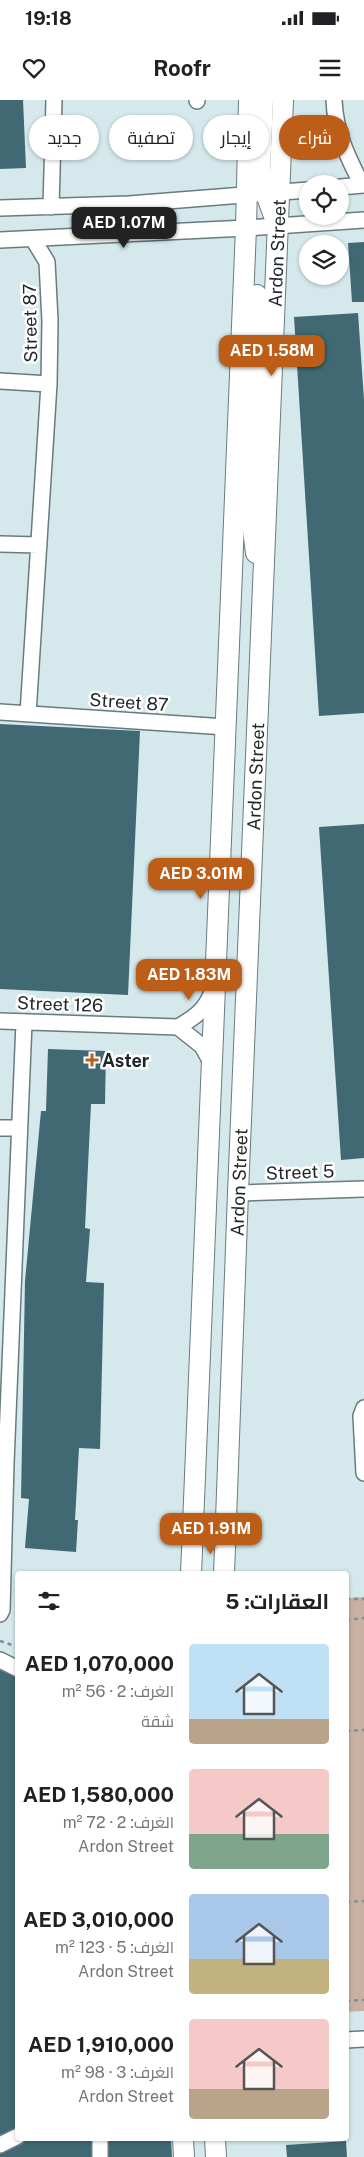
<!DOCTYPE html>
<html lang="ar">
<head>
<meta charset="utf-8">
<style>
	body { margin:0; font-family:"Public Sans",Cairo,sans-serif; background:#f2f2f2; color:#202124; direction:rtl; height:100vh; display:flex; flex-direction:column; font-size:19px; white-space:nowrap }
	* { box-sizing:border-box; margin:0 }
	p { font-size:16px; color:#757577 }
	.icon { flex:none; width:28px; height:28px; fill:none; stroke:currentColor; stroke-width:2; stroke-linecap:round; stroke-linejoin:round }
	.map { position:relative; flex:1; overflow:hidden; direction:ltr }
	.panel { position:absolute; left:15px; top:1471px; width:334px; height:570px; display:flex; flex-direction:column; background:#fff; border-radius:5px; box-shadow:0 1px 4px #0004; direction:rtl }
	.panel>* { flex:none }
	.top-card { position:absolute; left:15px; top:15px; width:335px; height:45px; direction:rtl; display:flex; gap:10px }
	.fabs { position:absolute; left:299px; top:75px; display:grid; gap:10px }
	.fabs a { display:grid; place-items:center; width:50px; height:50px; border-radius:50%; background:#fff; box-shadow:0 1px 4px #0004; font-size:25px }
	.price { position:absolute; translate:-50% -42px; padding:0 11px; border-radius:10px; background:#bd5e18; color:#fff; font-size:16px; line-height:32px; filter:drop-shadow(0 1px 2px #0008) }
	.price::after { content:''; position:absolute; left:50%; top:30px; width:15px; height:11px; margin-left:-8px; background:inherit; clip-path:polygon(0 0,100% 0,50% 100%) }
	.price.current { background:#222; color:#fff }
	ul { padding:0; list-style:none }
	li { display:flex; align-items:center; gap:15px; height:125px; padding:0 20px }
	li span { display:grid; place-items:center; flex:none; width:140px; height:100px; border-radius:5px; color:#555 }
	li>.icon { margin-inline-start:auto }
	span .icon { width:60px; height:60px; fill:#fffc; stroke-width:1 }
	li b { font-size:21px }
	h2 { display:flex; justify-content:space-between; align-items:center; height:60px; padding:0 20px; font-size:21px }
	.chip { padding:0 18px; border-radius:22px; background:#fff; box-shadow:0 1px 4px #0004; font-size:18px; line-height:45px }
	.chip.current { background:#bd5e18; color:#fff }
	.status { display:flex; justify-content:space-between; align-items:center; height:35px; padding:0 25px; background:#fff; direction:ltr }
	.status svg { height:14px; fill:currentColor }
	header { display:flex; justify-content:space-between; align-items:center; height:65px; padding:0 20px; background:#fff; font-size:22px; font-weight:700 }
	.map>svg:first-child { display:block }
	.green { fill:#c9b0a3 }
	.building { fill:#406973 }
	.lines { fill:none; stroke-linecap:round; stroke-linejoin:round }
	.minor-casing { stroke:#6a7b7f; stroke-width:18 }
	.major-casing { stroke:#6a7b7f; stroke-width:22 }
	.path { stroke:#818f92; stroke-width:2.5; stroke-dasharray:4 4; stroke-linecap:butt }
	.minor { stroke:#fff; stroke-width:15 }
	.major { stroke:#fff; stroke-width:20 }
	.poi-dot { fill:#bd5e18; stroke:#fff; stroke-width:2 }
	.labels { text-anchor:middle; dominant-baseline:central; stroke-width:5; stroke-linejoin:round; paint-order:stroke }
	.street-label { font-size:18px; fill:#1f2628; stroke:#fff }
	.poi-label { font-size:18px; font-weight:bold; fill:#1f2628; stroke:#fff; text-anchor:start }
</style>
</head>
<body>
<div class="status"><b>19:18</b><svg viewBox="0 0 49 12"><path d="M0 12V9h3v3zM5 12V6h3v6zM10 12V3h3v9zM15 12V0h3v12zM26 1h20v11H26zM47 4h2v5h-2z"/></svg></div>
<header><svg class="icon" aria-label="menu" viewBox="0 0 24 24"><path d="M4 6h16M4 12h16M4 18h16"/></svg>Roofr<svg class="icon" aria-label="heart" viewBox="0 0 24 24"><path d="M12 20l-8-8c-3-5 5-10 8-4 3-6 11-1 8 4z"/></svg></header>
<div class="map">
<svg width="364" height="2057" viewBox="0 0 364 2057">
	<rect width="100%" height="100%" fill="#d5e8ec"/>
	<path class="green" d="M364,1497V1911L346,1912V1498Z"/>
	<path class="building" d="M0,0H23L26,68L0,69Z
		M364,142V202H352L348,143Z
		M358,213L364,300V613L319,616L294,217Z
		M0,624L140,631L128,895L0,889Z
		M364,724V1058L341,1060L319,727Z
		M48,949L106,951L105,1004H91L85,1128L90,1129L86,1182L104,1183L100,1349L79,1348L75,1420H78L76,1452L25,1448L29,1399L21,1398L25,1181L41,1011H46Z
		M0,1570L18,1578V2027L0,2035Z
		M27,2039H91V2057H0V2054L22,2044Z
		M109,2039H171L172,2057H109Z
		M346,2041L347,2057H287L286,2045Z"/>
	<g class="lines">
		<defs>
			<path id="minor" d="M334,0C335,31 348,58 362,85
				M197,1V0
				M340,87L364,85
				M51,107L54,0
				M0,108L129,104L308,90
				M0,140L246,128L364,120
				M0,281L49,284
				M0,444L39,445
				M0,612L226,627
				M28,614L49,284L50,221L47,162L33,139
				M0,921L178,927C197,916 205,910 213,890
				M178,927L202,946L212,964
				M0,1028H19
				M238,1093L364,1089
				M364,1308L361,1316L364,1373
				M0,1514L2,1510L6,1363L24,922
				M0,1560L18,1569
				M346,1940L364,1939
				M0,2045L18,2036
				M100,2057V2039"/>
			<g id="major">
				<path d="M263,0L260,70L261,80L274,116"/>
				<path d="M256,453L251,414L257,195"/>
				<path d="M191,1474L246,128L249,0"/>
				<path id="s1" d="M224,1474L238,1093L283,0"/>
				<path d="M183,2039L184,2057"/>
				<path d="M215,2039L216,2057"/>
			</g>
		</defs>
		<use href="#minor" class="minor-casing"/>
		<use href="#major" class="major-casing"/>
		<path class="path" d="M346,1499H364
			M346,1520L364,1518
			M0,1541L18,1547
			M346,1631L364,1630
			M346,1725L348,1776L346,1793
			M346,1802L364,1801
			M346,1901L364,1900"/>
		<use href="#minor" class="minor"/>
		<use href="#major" class="major"/>
	</g>
	<path class="poi-dot" d="M89.5 952.5h5v5h5v5h-5v5h-5v-5h-5v-5h5z"/>
	<g class="labels">
		<g class="street-label">
			<text stroke="none"><textPath href="#s1" startOffset="1322">Ardon Street</textPath></text>
			<text transform="translate(30 223) rotate(-91)">Street 87</text>
			<text transform="translate(129 602) rotate(4)">Street 87</text>
			<text stroke="none"><textPath href="#s1" startOffset="798">Ardon Street</textPath></text>
			<text transform="translate(60 904) rotate(2)">Street 126</text>
			<text transform="translate(300 1072) rotate(-2)">Street 5</text>
			<text stroke="none"><textPath href="#s1" startOffset="392">Ardon Street</textPath></text>
		</g>
		<g class="poi-label">
			<text x="102" y="960">Aster</text>
		</g>
	</g>
</svg>
<div class="fabs">
<a><svg class="icon" aria-label="locate" viewBox="0 0 24 24"><circle cx="12" cy="12" r="6"/><path d="M12 2v4M12 18v4M2 12h4M18 12h4"/></svg></a>
<a><svg class="icon" aria-label="layers" viewBox="0 0 24 24"><path d="M12 4l9 5-9 5-9-5zM3 14l9 5 9-5"/></svg></a>
</div>
<b class="price current" style="left:124px;top:149px">AED 1.07M</b>
<b class="price" style="left:272px;top:277px">AED 1.58M</b>
<b class="price" style="left:201px;top:800px">AED 3.01M</b>
<b class="price" style="left:189px;top:901px">AED 1.83M</b>
<b class="price" style="left:211px;top:1455px">AED 1.91M</b>
<div class="top-card">
<a class="chip current">شراء</a>
<a class="chip">إيجار</a>
<a class="chip">تصفية</a>
<a class="chip">جديد</a>
</div>
<section class="panel">
<h2>العقارات: 5<svg class="icon" aria-label="filters" viewBox="0 0 24 24"><path d="M4 7h16M4 17h16"/><circle cx="9" cy="7" r="2"/><circle cx="15" cy="17" r="2"/></svg></h2>
<ul>
<li><span style="background:linear-gradient(#bfe0f5 75%,#b9a48a 0)"><svg class="icon" aria-label="home" viewBox="0 0 24 24"><path d="M3 11l9-7 9 7M6 9v11h12V9"/></svg></span><div><b>AED 1,070,000</b><p>الغرف: 2 · 56 m²</p><p>شقة</p></div></li>
<li><span style="background:linear-gradient(#f6c9c9 65%,#7fa58c 0)"><svg class="icon" aria-label="home" viewBox="0 0 24 24"><path d="M3 11l9-7 9 7M6 9v11h12V9"/></svg></span><div><b>AED 1,580,000</b><p>الغرف: 2 · 72 m²</p><p>Ardon Street</p></div></li>
<li><span style="background:linear-gradient(#a9c7e8 65%,#c2b280 0)"><svg class="icon" aria-label="home" viewBox="0 0 24 24"><path d="M3 11l9-7 9 7M6 9v11h12V9"/></svg></span><div><b>AED 3,010,000</b><p>الغرف: 5 · 123 m²</p><p>Ardon Street</p></div></li>
<li><span style="background:linear-gradient(#f6c9c9 70%,#b9a48a 0)"><svg class="icon" aria-label="home" viewBox="0 0 24 24"><path d="M3 11l9-7 9 7M6 9v11h12V9"/></svg></span><div><b>AED 1,910,000</b><p>الغرف: 3 · 98 m²</p><p>Ardon Street</p></div></li>
</ul>
</section>
</div>
</body>
</html>
